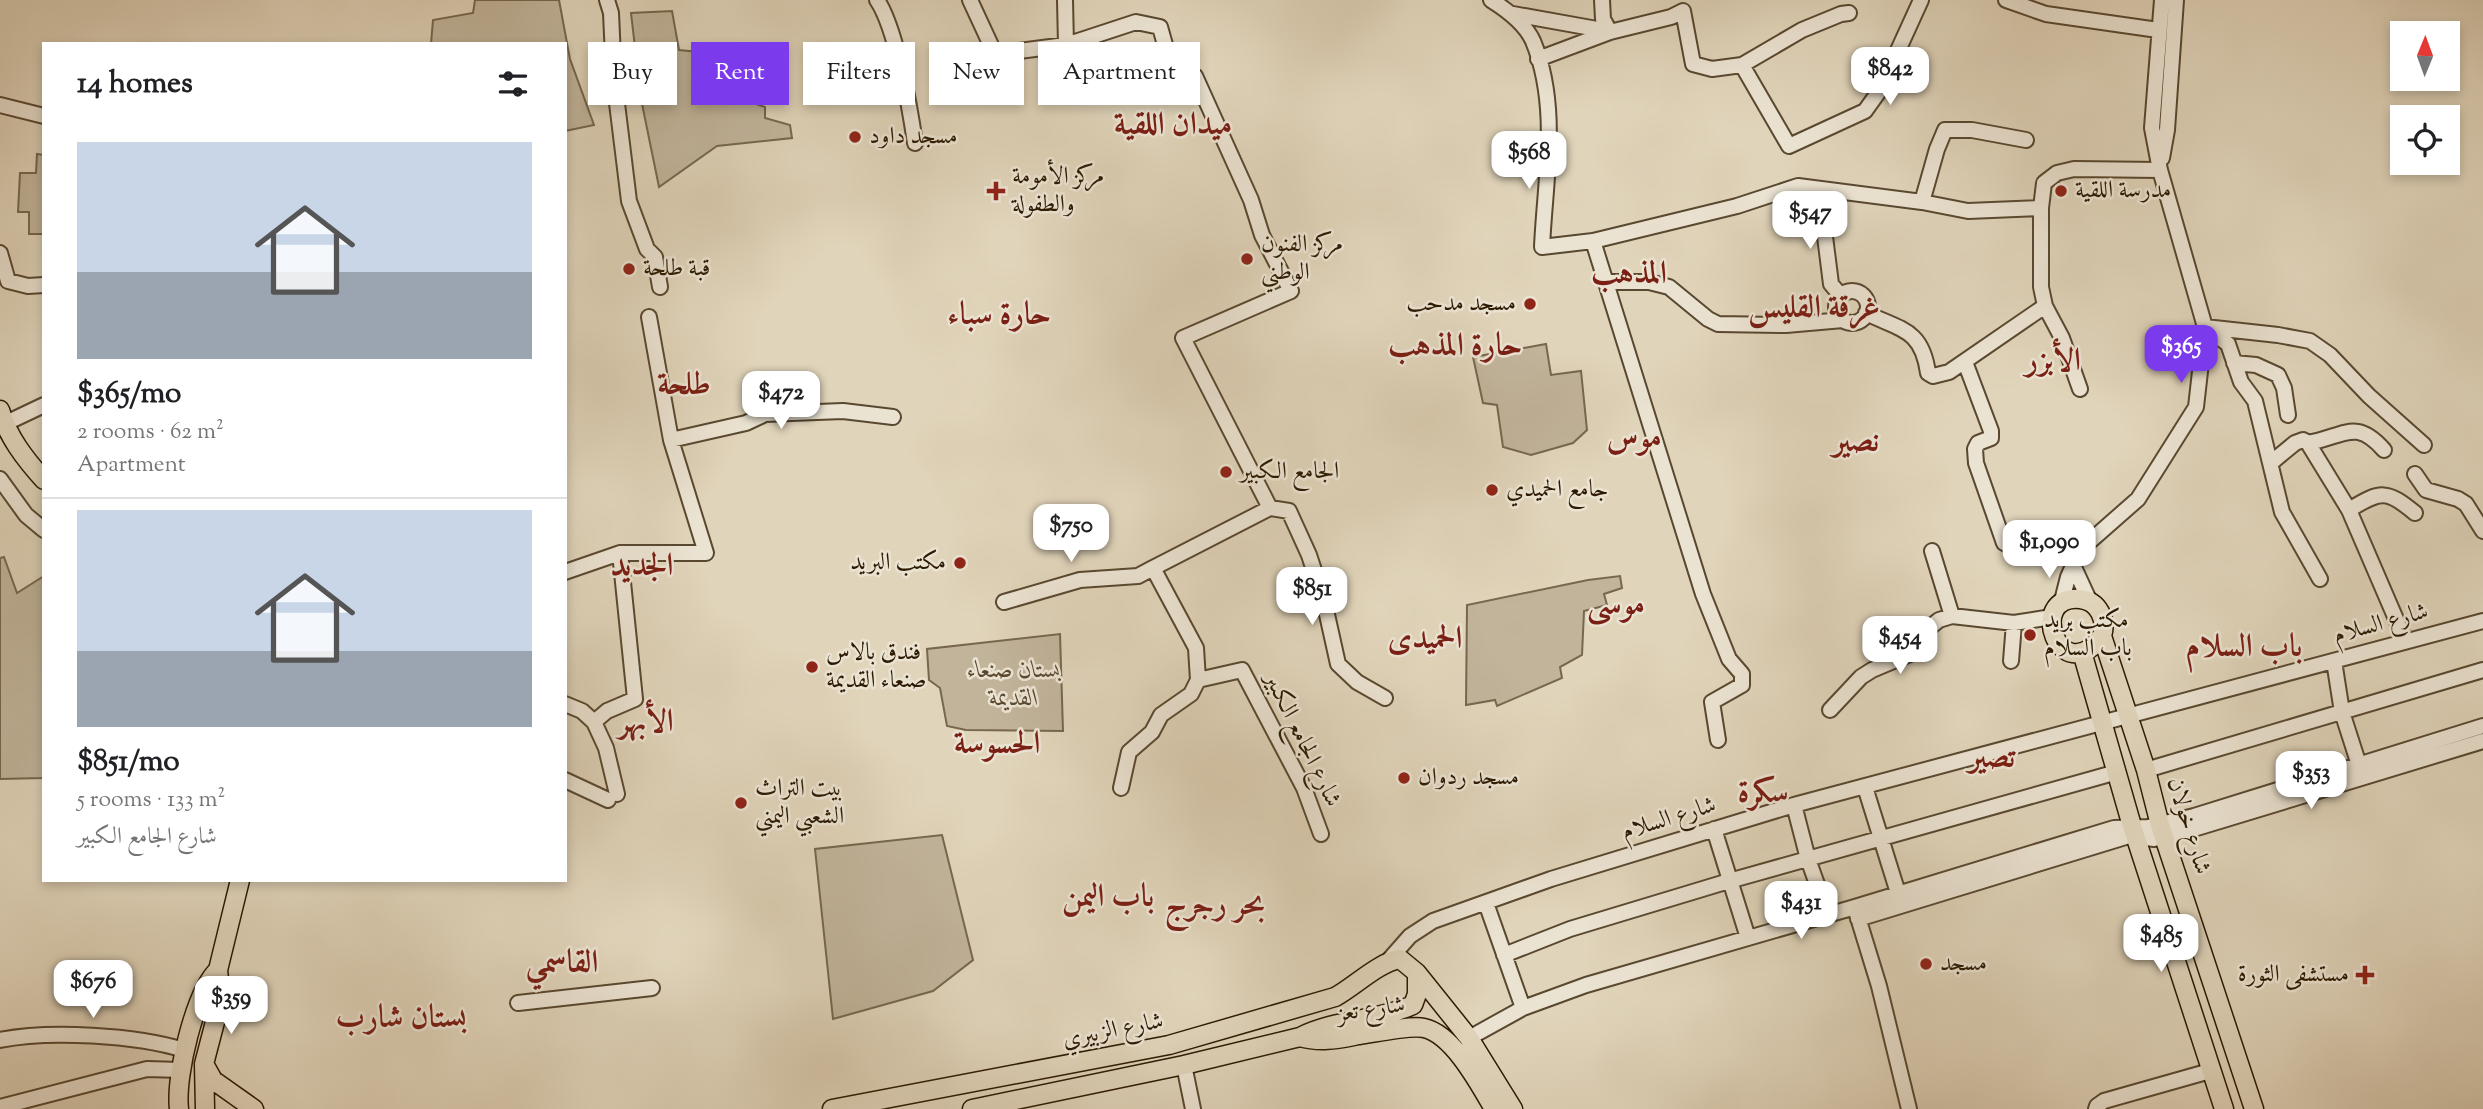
<!DOCTYPE html>
<html lang="en">
<head>
<meta charset="utf-8">
<style>
	body { margin:0; font-family:"Sorts Mill Goudy",Amiri,serif; background:#f2f2f2; color:#202124; height:100vh; display:flex; flex-direction:column; font-size:26px; white-space:nowrap }
	* { box-sizing:border-box; margin:0 }
	p { font-size:23px; color:#757577 }
	.icon { flex:none; width:38px; height:38px; fill:none; stroke:currentColor; stroke-width:2; stroke-linecap:round; stroke-linejoin:round }
	.map { position:relative; flex:1; overflow:hidden }
	.panel { position:absolute; left:42px; top:42px; width:525px; height:840px; display:flex; flex-direction:column; background:#fff; border-radius:0px; box-shadow:0 4px 10px #0003 }
	.panel>* { flex:none }
	.hud { position:absolute; left:588px; top:42px; width:665px; height:63px; display:flex; gap:14px }
	.needle { width:46px; rotate:1deg }
	.fabs { position:absolute; left:2390px; top:21px; display:grid; gap:14px }
	.fabs a { display:grid; place-items:center; width:70px; height:70px; border-radius:0px; background:#fff; box-shadow:0 4px 10px #0003; font-size:35px }
	.price { position:absolute; translate:-50% -60px; padding:0 16px; border-radius:14px; background:#fff; color:#222; font-size:23px; line-height:46px; filter:drop-shadow(0 2px 4px #0008) }
	.price::after { content:''; position:absolute; left:50%; top:42px; width:21px; height:16px; margin-left:-10px; background:inherit; clip-path:polygon(0 0,100% 0,50% 100%) }
	.price.current { background:#7c3aed; color:#fff }
	ul { padding:0; list-style:none }
	li { display:grid; align-content:center; gap:14px; height:371px; padding:0 35px }
	li+li { border-top:2px solid #e0e0e0 }
	li span { display:grid; place-items:center; height:217px; border-radius:0px; color:#555 }
	li>.icon { margin-inline-start:auto }
	span .icon { width:126px; height:126px; fill:#fffc; stroke-width:1 }
	li b { font-size:30px }
	h2 { display:flex; justify-content:space-between; align-items:center; height:84px; padding:0 35px; font-size:30px }
	.pill { padding:0 24px; border-radius:0px; background:#fff; box-shadow:0 4px 10px #0003; font-size:24px; line-height:63px }
	.pill.current { background:#7c3aed; color:#fff }
	.map>svg:first-child { display:block }
	.green { fill:#c1b49b; stroke:#76674e; stroke-width:2 }
	.lines { fill:none; stroke-linecap:round; stroke-linejoin:round }
	.minor-casing { stroke:#594830; stroke-width:18 }
	.major-casing { stroke:#2c1a02; stroke-width:21 }
	.minor { stroke:#ebe3d2; stroke-width:14 }
	.major { stroke:#e0d4ba; stroke-width:18 }
	.poi-dot { fill:#8f2418; stroke:#ebe3d2; stroke-width:2.5 }
	.labels { text-anchor:middle; dominant-baseline:central; stroke-width:5; stroke-linejoin:round; paint-order:stroke }
	.poi-label { font-size:24px; fill:#2c1a02; stroke:#ebe3d2; text-anchor:start }
	.street-label { font-size:24px; fill:#2c1a02; stroke:#ebe3d2 }
	.park-label { font-size:24px; font-style:italic; fill:#594830; stroke:#ebe3d2 }
	.district-label { font-size:32px; font-weight:bold; fill:#7a1f14; stroke:#ebe3d2 }
</style>
</head>
<body>
<div class="map">
<svg width="2483" height="1109" viewBox="0 0 2483 1109">
	<rect width="100%" height="100%" fill="#e0d4ba"/>
	<filter id="stains"><feTurbulence type="fractalNoise" baseFrequency=".00286" numOctaves="4"/><feColorMatrix values="0 0 0 0 .2 0 0 0 0 .09 0 0 0 0 .02 0 0 0 .5 -.17"/></filter>
	<radialGradient id="worn" r=".72"><stop offset=".6" stop-color="#630" stop-opacity="0"/><stop offset="1" stop-color="#630" stop-opacity=".3"/></radialGradient>
	<path class="green" d="M475,0H559L570,59L594,125L565,131V44H431L433,20L473,13Z
		M672,11L679,50L699,52L712,80L747,101L765,107V118L790,125L792,138L717,146L659,187L641,99L631,13Z
		M37,154L44,155V234H29V212H18L20,173H36Z
		M1546,344L1551,375L1581,371L1587,430L1573,443L1531,455L1503,447L1497,405L1483,403L1473,357Z
		M4,557L17,593L44,576V778L0,779V558Z
		M1620,576L1622,588L1604,594L1607,605L1584,611L1582,655L1560,667L1562,678L1497,706L1495,700L1466,705L1467,605L1588,580Z
		M1060,634L1063,731L966,730L947,726L940,688L929,680L927,649Z
		M942,835L973,960L933,991L833,1019L815,849Z"/>
	<g class="lines">
		<defs>
			<path id="minor" d="M607,0L611,13L614,79L629,201L647,249L655,257L660,287
				M877,0C896,28 910,108 915,143
				M970,0L995,54L1066,45
				M1065,0L1066,45L1136,22L1160,27L1169,59L1195,76L1251,200L1262,235L1291,291L1183,338L1270,508L1153,568L1196,648L1198,680L1242,670L1304,788L1321,834
				M1491,0C1507,10 1525,23 1533,41C1560,107 1545,179 1542,247L1593,241L1737,206L1798,186L1922,202L1968,211L2041,208L2044,183L2057,173L2074,169L2160,170
				M1602,0L1603,19L1610,32
				M2006,0L2046,14L2158,30
				M1513,14L1608,31
				M1538,59L1610,32L1671,17L1683,11L1693,64L1712,69L1742,65L1802,30L1841,14L1849,13
				M1742,65L1789,146L1865,111L1880,90L1921,0
				M0,105L44,116
				M2162,158L2167,130L2176,0
				M1819,189L1831,284L1841,296
				M1922,202L1937,149L1945,130H1972L2026,140
				M2041,208V287L2045,306L2062,338L2080,389
				M1593,241L1703,594L1729,659L1742,674V685L1712,702L1718,740
				M0,253L8,281L28,286L44,285
				M1605,282H1649L1669,287L1708,319L1718,324L1786,325L1843,320
				M1836 307a16 16 0 1 1 32 0a16 16 0 1 1-32 0Z
				M1866,313C1901,330 1922,329 1928,373L1933,376L1949,372L2045,306
				M1965,362L1991,431V438L1978,443L1975,449L1976,463L2004,543L2012,547L2049,544L2080,550
				M2234,363L2256,365L2278,375L2284,388L2288,415
				M0,424H4L44,405
				M671,440L746,423L765,414L843,411L893,417
				M2308,443C2345,436 2356,418 2384,450
				M2272,462L2295,443L2303,440L2308,443L2349,510L2405,640
				M2415,474L2426,490L2458,499L2466,504L2483,531
				M0,479L26,515L44,530
				M1270,508L1289,511L1309,555L1324,601L1338,664L1357,682L1385,698
				M2349,510C2381,490 2387,490 2415,513
				M1932,551L1952,616
				M2073,565L2090,602
				M565,572L620,553
				M2320,579L2282,512L2255,401L2241,382L2228,344L2205,327L2278,335L2310,341L2330,355L2369,396L2424,445
				M1004,602L1080,580L1138,576L1153,568
				M2061,605L2068,577L2080,550L2138,499L2196,407L2205,327L2160,170L2152,128L2162,0
				M2011,661L2014,623
				M2334,661L2342,712L2359,765
				M565,704L582,711L594,722
				M1830,710L1861,677L1872,670L1910,654L1929,628L1939,620L1952,616L2014,623L2052,617
				M2146,770L2483,670
				M565,780L608,800
				M1865,787L1898,893
				M1121,788L1129,752L1152,732L1161,715L1191,694L1198,680
				M617,794L606,748L594,722L607,711L635,699L620,553H706L671,440L649,317
				M1794,805L1808,859L1828,915
				M1714,829L1748,938
				M1486,903L1523,1008
				M1856,911L1879,986L1909,1109
				M1858,919L2129,836L2154,839L2197,828L2483,741
				M1504,955L1570,929L1729,881L2117,772
				M1388,961L1410,936L1433,921L1551,879L1794,805L2483,621
				M518,1003L652,988
				M1469,1038L1523,1008L1586,985L1855,907L2114,828L2148,827L2194,816L2483,726
				M0,1040C49,1030 136,1035 184,1050
				M1184,1065L1193,1109
				M0,1107L147,1069L181,1070
				M2096,1109L2097,1106L2104,1101L2210,1071"/>
			<path id="major" d="M0,410C8,437 25,459 44,480
				M2102,636C2060,692 2025,594 2080,599C2099,601 2107,620 2102,636L2146,770L2160,825L2254,1109
				M2082,652L2132,826L2224,1109
				M1300,1037C1321,1043 1338,1039 1359,1035C1374,1033 1410,1025 1424,1028C1453,1034 1480,1085 1494,1109
				M204,1064L213,1080L254,1109
				M179,1109C175,1076 195,992 218,970
				M205,1109L204,1064L221,999L218,970L240,880
				M832,1109L1169,1045L1335,997C1355,986 1379,962 1400,959L1417,973L1469,1038L1513,1109
				M972,1109L1184,1065L1300,1037C1335,1019 1377,1021 1413,1005L1417,994V973"/>
		</defs>
		<use href="#minor" class="minor-casing"/>
		<use href="#major" class="major-casing"/>
		<use href="#minor" class="minor"/>
		<use href="#major" class="major"/>
	</g>
	<g class="poi-dot">
		<circle cx="855" cy="137" r="7"/>
		<path d="M992.5 180.5h7v7h7v7h-7v7h-7v-7h-7v-7h7z"/>
		<circle cx="2061" cy="191" r="7"/>
		<circle cx="1247" cy="259" r="7"/>
		<circle cx="629" cy="269" r="7"/>
		<circle cx="1530" cy="304" r="7"/>
		<circle cx="1226" cy="472" r="7"/>
		<circle cx="1492" cy="490" r="7"/>
		<circle cx="960" cy="563" r="7"/>
		<circle cx="2030" cy="635" r="7"/>
		<circle cx="812" cy="667" r="7"/>
		<circle cx="1404" cy="778" r="7"/>
		<circle cx="741" cy="803" r="7"/>
		<circle cx="1926" cy="964" r="7"/>
		<path d="M2361.5 964.5h7v7h7v7h-7v7h-7v-7h-7v-7h7z"/>
	</g>
	<g class="labels">
		<g class="poi-label">
			<text x="869" y="137">مسجد داود</text>
			<text x="1012" y="177">مركز الأمومة<tspan x="1012" dy="28">والطفولة</tspan></text>
			<text x="2075" y="191">مدرسة اللقية</text>
			<text x="1261" y="245">مركز الفنون<tspan x="1261" dy="28">الوطني</tspan></text>
			<text x="643" y="269">قبة طلحة</text>
			<text x="1516" y="304" text-anchor="end">مسجد مدحب</text>
			<text x="1240" y="472">الجامع الكبير</text>
			<text x="1506" y="490">جامع الحميدي</text>
			<text x="946" y="563" text-anchor="end">مكتب البريد</text>
			<text x="2044" y="621">مكتب بريد<tspan x="2044" dy="28">باب السلام</tspan></text>
			<text x="826" y="653">فندق بالاس<tspan x="826" dy="28">صنعاء القديمة</tspan></text>
			<text x="1418" y="778">مسجد ردوان</text>
			<text x="755" y="789">بيت التراث<tspan x="755" dy="28">الشعبي اليمني</tspan></text>
			<text x="1940" y="964">مسجد</text>
			<text x="2349" y="975" text-anchor="end">مستشفى الثورة</text>
		</g>
		<g class="street-label">
			<text transform="translate(2381 624) rotate(-15)">شارع السلام</text>
			<text transform="translate(1302 740) rotate(64)">شارع الجامع الكبير</text>
			<text transform="translate(1669 819) rotate(-17)">شارع السلام</text>
			<text transform="translate(2188 826) rotate(73)">شارع خولان</text>
			<text transform="translate(1371 1010) rotate(-8)">شارع تعز</text>
			<text transform="translate(1113 1031) rotate(-11)">شارع الزبيري</text>
		</g>
		<g class="park-label">
			<text x="1014" y="671">بستان صنعاء<tspan x="1014" dy="28">القديمة</tspan></text>
		</g>
		<g class="district-label">
			<text x="1173" y="126">ميدان اللقية</text>
			<text x="1629" y="275">المذهب</text>
			<text x="1814" y="309">غرقة القليس</text>
			<text x="999" y="316">حارة سباء</text>
			<text x="1455" y="347">حارة المذهب</text>
			<text x="2053" y="362">الأبزر</text>
			<text x="684" y="386">طلحة</text>
			<text x="1634" y="439">موس</text>
			<text x="1856" y="443">نصير</text>
			<text x="642" y="567">الجديد</text>
			<text x="1616" y="606">موسى</text>
			<text x="1425" y="640">الحميدى</text>
			<text x="2244" y="648">باب السلام</text>
			<text x="646" y="723">الأبهر</text>
			<text x="997" y="745">الحسوسة</text>
			<text x="1992" y="759">تصير</text>
			<text x="1763" y="794">سكرة</text>
			<text x="1108" y="898">باب اليمن</text>
			<text x="1215" y="906">بحر رجرج</text>
			<text x="562" y="964">القاسمي</text>
			<text x="401" y="1019">بستان شارب</text>
		</g>
	</g>
	<rect width="100%" height="100%" filter="url(#stains)"/>
	<rect width="100%" height="100%" fill="url(#worn)"/>
</svg>
<div class="fabs">
<a><svg class="needle" viewBox="-14 -14 28 28"><path d="M0-13l5 13h-10z" fill="#e53935"/><path d="M0 13l5-13h-10z" fill="#757577"/></svg></a>
<a><svg class="icon" aria-label="locate" viewBox="0 0 24 24"><circle cx="12" cy="12" r="6"/><path d="M12 2v4M12 18v4M2 12h4M18 12h4"/></svg></a>
</div>
<b class="price" style="left:1890px;top:107px">$842</b>
<b class="price" style="left:1529px;top:191px">$568</b>
<b class="price" style="left:1810px;top:251px">$547</b>
<b class="price current" style="left:2181px;top:385px">$365</b>
<b class="price" style="left:781px;top:431px">$472</b>
<b class="price" style="left:1071px;top:564px">$750</b>
<b class="price" style="left:2049px;top:580px">$1,090</b>
<b class="price" style="left:1312px;top:627px">$851</b>
<b class="price" style="left:1900px;top:676px">$454</b>
<b class="price" style="left:2311px;top:811px">$353</b>
<b class="price" style="left:1801px;top:941px">$431</b>
<b class="price" style="left:2161px;top:974px">$485</b>
<b class="price" style="left:93px;top:1020px">$676</b>
<b class="price" style="left:231px;top:1036px">$359</b>
<div class="hud">
<a class="pill">Buy</a>
<a class="pill current">Rent</a>
<a class="pill">Filters</a>
<a class="pill">New</a>
<a class="pill">Apartment</a>
</div>
<section class="panel">
<h2>14 homes<svg class="icon" aria-label="filters" viewBox="0 0 24 24"><path d="M4 7h16M4 17h16"/><circle cx="9" cy="7" r="2"/><circle cx="15" cy="17" r="2"/></svg></h2>
<ul>
<li><span style="background:linear-gradient(#c9d6e8 60%,#9aa5b1 0)"><svg class="icon" aria-label="home" viewBox="0 0 24 24"><path d="M3 11l9-7 9 7M6 9v11h12V9"/></svg></span><div><b>$365/mo</b><p>2 rooms · 62 m²</p><p>Apartment</p></div></li>
<li><span style="background:linear-gradient(#c9d6e8 65%,#9aa5b1 0)"><svg class="icon" aria-label="home" viewBox="0 0 24 24"><path d="M3 11l9-7 9 7M6 9v11h12V9"/></svg></span><div><b>$851/mo</b><p>5 rooms · 133 m²</p><p>شارع الجامع الكبير</p></div></li>
</ul>
</section>
</div>
</body>
</html>
